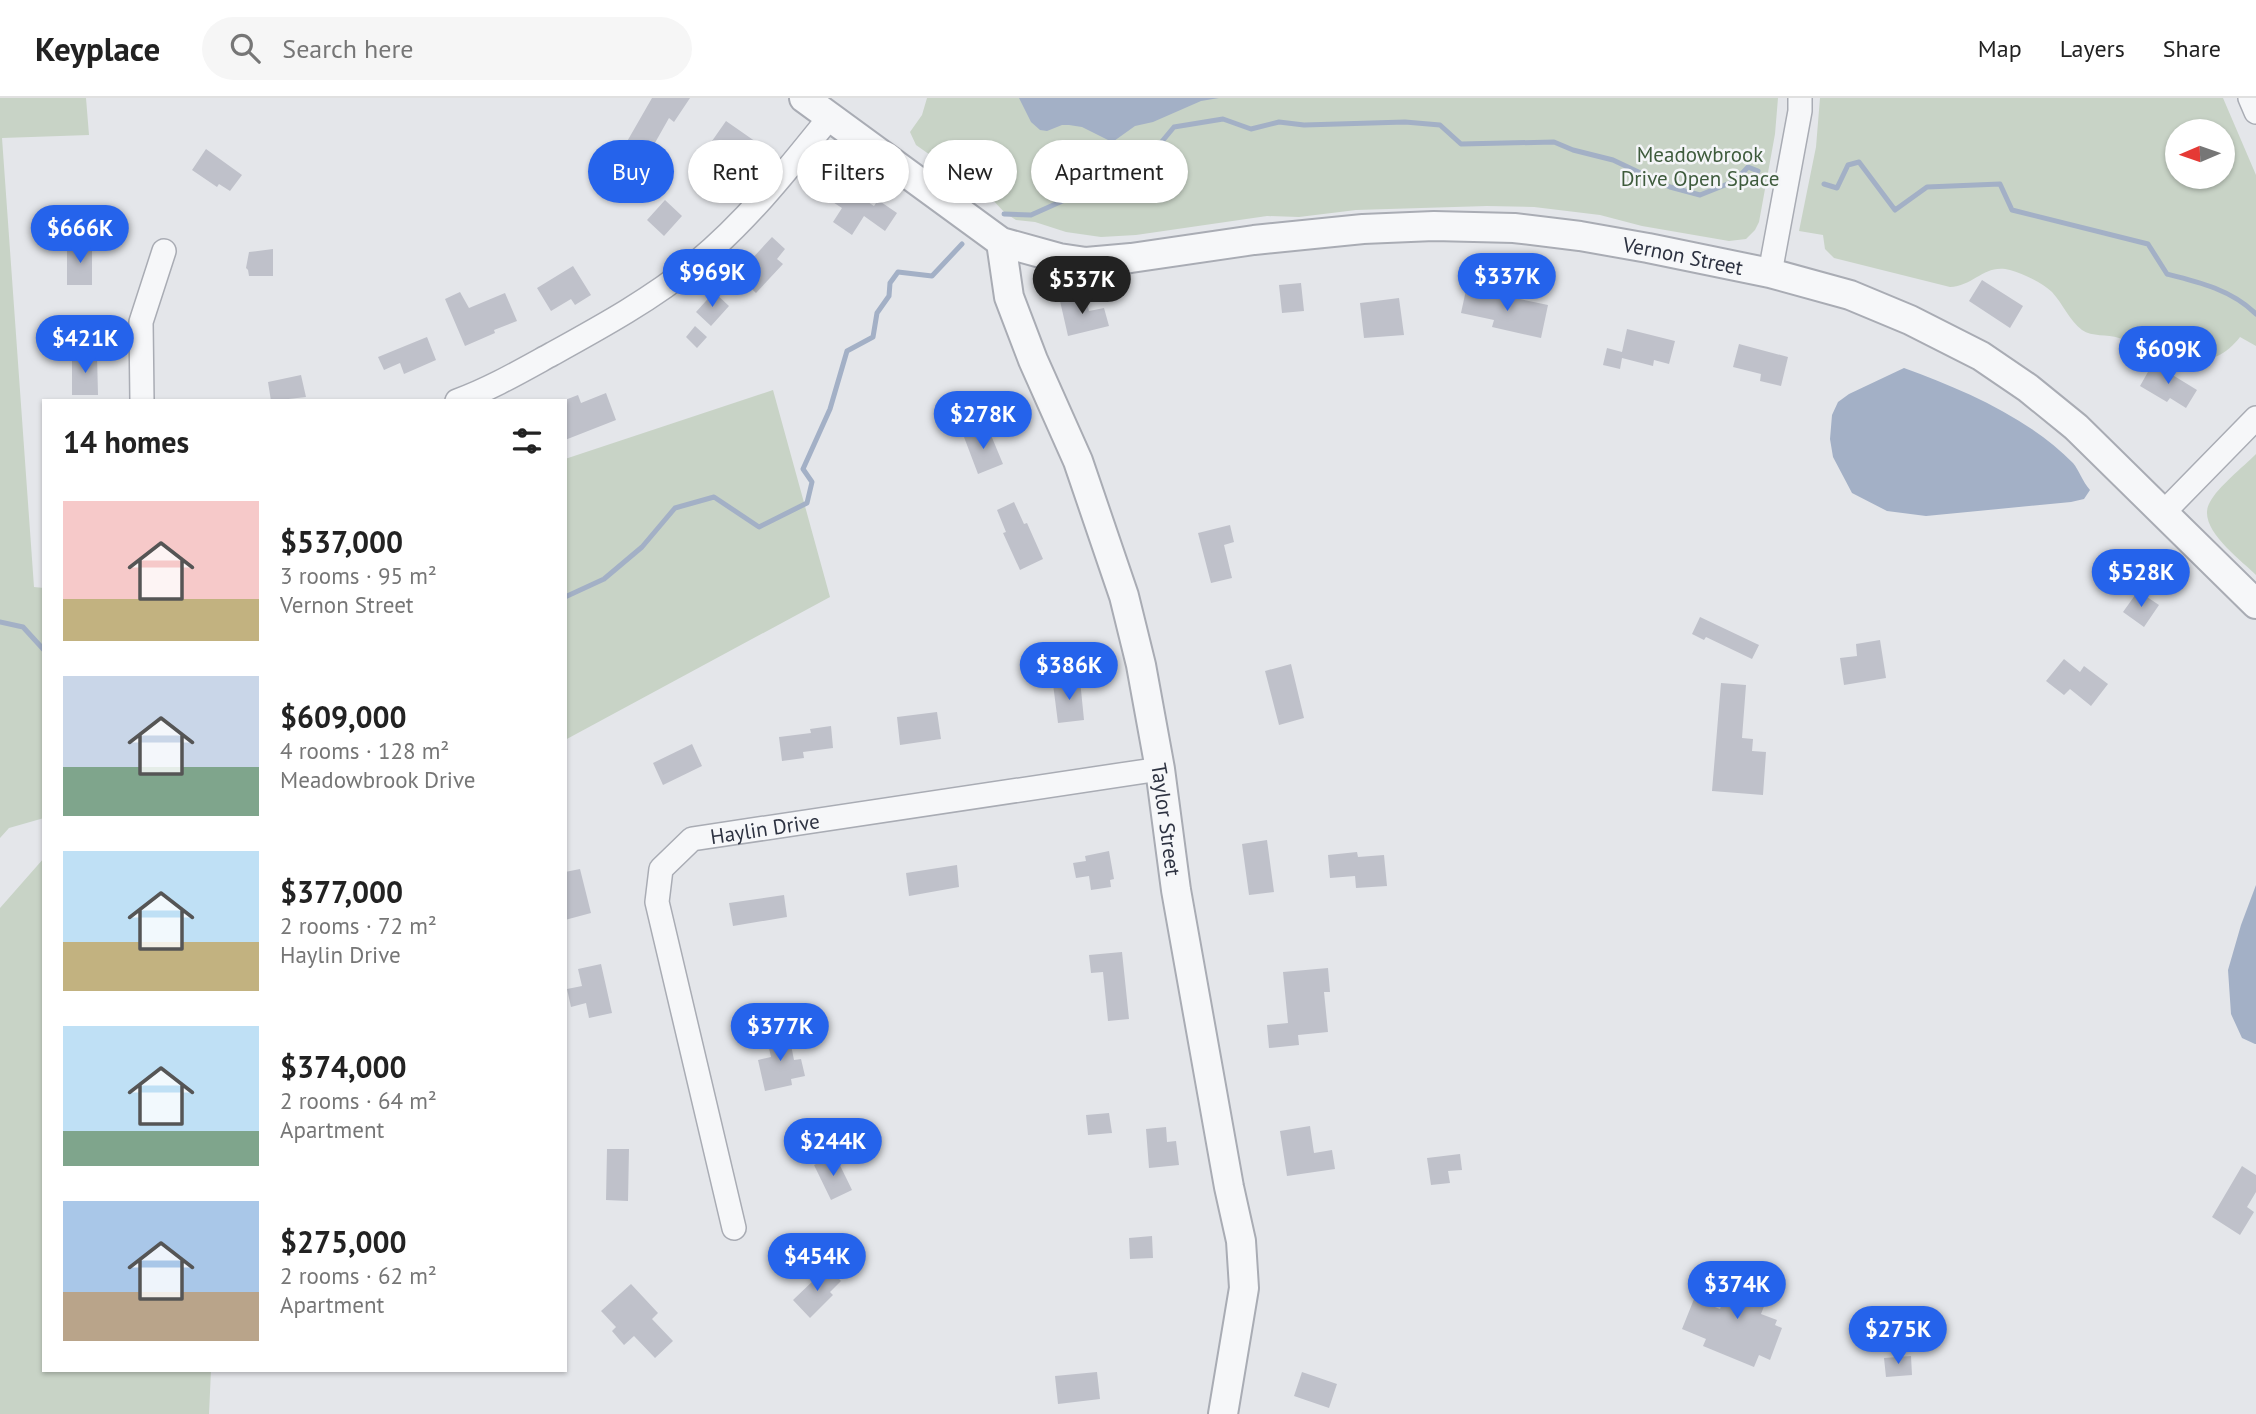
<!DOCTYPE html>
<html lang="en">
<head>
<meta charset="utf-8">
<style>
	body { margin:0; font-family:"PT Sans",sans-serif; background:#f6f6f6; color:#222; height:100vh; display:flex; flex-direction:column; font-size:26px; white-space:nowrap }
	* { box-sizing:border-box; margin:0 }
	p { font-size:23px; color:#767676 }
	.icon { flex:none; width:38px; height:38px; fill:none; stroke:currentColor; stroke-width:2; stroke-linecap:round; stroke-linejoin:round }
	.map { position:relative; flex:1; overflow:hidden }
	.details { position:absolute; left:42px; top:301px; width:525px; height:973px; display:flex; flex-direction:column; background:#fff; border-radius:0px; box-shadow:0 2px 5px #0004 }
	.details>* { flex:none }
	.guide { position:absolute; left:588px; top:42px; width:665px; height:63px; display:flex; gap:14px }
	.needle { width:46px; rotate:268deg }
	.controls { position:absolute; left:2165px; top:21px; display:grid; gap:14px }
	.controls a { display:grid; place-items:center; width:70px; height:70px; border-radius:50%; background:#fff; box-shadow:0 2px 5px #0004; font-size:35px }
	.price { position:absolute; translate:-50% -60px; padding:0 16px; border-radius:24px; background:#2563eb; color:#fff; font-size:23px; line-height:46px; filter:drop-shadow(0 2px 4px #0008) }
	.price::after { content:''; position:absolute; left:50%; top:42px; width:21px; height:16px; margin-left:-10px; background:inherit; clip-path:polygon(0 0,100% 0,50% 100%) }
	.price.active { background:#222; color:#fff }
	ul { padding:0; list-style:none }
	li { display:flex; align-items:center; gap:21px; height:175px; padding:0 21px }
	li span { display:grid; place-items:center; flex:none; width:196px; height:140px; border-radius:0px; color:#555 }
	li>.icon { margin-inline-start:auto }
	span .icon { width:84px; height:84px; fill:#fffc; stroke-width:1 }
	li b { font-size:30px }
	h2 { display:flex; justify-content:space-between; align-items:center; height:84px; padding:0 21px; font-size:30px }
	.tag { padding:0 24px; border-radius:32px; background:#fff; box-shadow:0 2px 5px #0004; font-size:24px; line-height:63px }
	.tag.active { background:#2563eb; color:#fff }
	header { display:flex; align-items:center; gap:42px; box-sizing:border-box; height:98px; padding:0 35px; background:#fff; border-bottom:2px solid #e0e0e0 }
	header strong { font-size:33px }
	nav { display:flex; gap:38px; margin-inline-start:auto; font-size:24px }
	.search { width:490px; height:63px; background:#f6f6f6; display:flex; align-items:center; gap:18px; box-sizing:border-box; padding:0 24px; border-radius:38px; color:#767676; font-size:26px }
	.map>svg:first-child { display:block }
	.green { fill:#c8d3c6; fill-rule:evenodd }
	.water { fill:#a3b0c6 }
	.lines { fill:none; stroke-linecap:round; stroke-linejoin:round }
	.stream { stroke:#a3b0c6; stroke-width:5 }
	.building { fill:#bfc1ca }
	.minor-casing { stroke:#a9acb4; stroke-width:26 }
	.tertiary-casing { stroke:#a9acb4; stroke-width:32 }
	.minor { stroke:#f6f7f9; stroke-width:23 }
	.tertiary { stroke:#f6f7f9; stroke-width:28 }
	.labels { text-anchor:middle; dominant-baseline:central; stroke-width:5; stroke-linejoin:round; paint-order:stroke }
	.park-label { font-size:21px; fill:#3e5b3c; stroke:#f4f5f8 }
	.street-label { font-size:21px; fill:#2d3241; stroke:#f4f5f8 }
</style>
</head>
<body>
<header>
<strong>Keyplace</strong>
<div class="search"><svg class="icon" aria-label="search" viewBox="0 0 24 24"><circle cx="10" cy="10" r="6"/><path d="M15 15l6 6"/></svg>Search here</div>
<nav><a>Map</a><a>Layers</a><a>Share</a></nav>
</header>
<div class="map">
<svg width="2256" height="1316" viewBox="0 0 2256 1316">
	<rect width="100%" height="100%" fill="#e4e6ea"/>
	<path class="green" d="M0,0H86L89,37L2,40L34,489L44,490V720L9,730L0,740Z
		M927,0H1778L1775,36L1759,124L1755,132L1746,141L1729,143L1642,128L1600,117L1534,109L1487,108L1356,112L1299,119L1267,118L1136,137L1101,139L1066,134L1035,124L1016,122L1005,115L991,100L916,47L910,34L922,17Z
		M1820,0H2223L2256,77V248L2240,239C2214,273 2179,265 2143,251C2135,247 2127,242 2119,240C2107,236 2092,239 2082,232C2069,222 2063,206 2052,194C2042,184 2023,176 2010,172C1985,165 1974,188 1950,189L1834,160L1825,151L1823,137L1799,133L1816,49ZM2177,33H2222V79H2177Z
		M773,292L830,499L565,642V361Z
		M2256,356V477C2240,461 2195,429 2210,404C2218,389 2243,369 2256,356Z
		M44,760V1272H211L209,1316H0V810Z"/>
	<path class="water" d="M1019,0H1219L1201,3L1153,24L1135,28L1114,43L1108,42L1082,29L1069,27H1062L1047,33L1040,32L1031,24Z
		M1904,270C1962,291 2029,320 2073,365C2079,372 2082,383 2090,392L2084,401L2071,404L1926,418L1887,413L1852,395L1833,359L1830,341L1832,317L1838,304L1849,296Z
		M2256,787V946H2255L2242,940L2231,916L2228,872L2241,827Z"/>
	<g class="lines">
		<path class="stream" d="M1824,86L1837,90L1848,67L1859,64L1895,112L1927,89L2000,86L2012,112L2148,146L2167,176C2199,184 2232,192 2256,216
			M1004,116L1031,117L1078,96L1134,77L1174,29L1223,21L1251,31L1279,24L1304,27L1405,24L1440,27L1461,46L1554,44L1573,52L1613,62L1670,89L1700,97L1735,83L1748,69L1758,73
			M565,499L604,481L642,449L675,410L714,399L759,429L807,405L812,384L803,371L830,311L847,253L873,239L877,215L889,198L890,185L898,174L932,178L962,146
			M0,524L23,529L44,552"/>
	</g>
	<path class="building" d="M652,0H690L674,24L669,20L647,59L625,47Z
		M726,23L759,46L745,66L712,43Z
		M206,51L242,77L230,93L219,86L217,89L192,72Z
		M830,79L874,108L878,102L897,115L885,133L864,118L852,137L833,124L842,110L819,95Z
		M665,102L682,118L664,138L647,122Z
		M772,139L785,151L777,161L783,166L756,195L737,177Z
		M67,147H92V187H67Z
		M273,151V178H249L248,172L246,170L249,154Z
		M573,168L591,197L575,207L571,201L551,213L537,190Z
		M1982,182L2023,208L2010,230L1969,203Z
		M1301,185L1304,213L1282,215L1279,187Z
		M1466,192L1500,200L1501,197L1548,207L1541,240L1492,229L1494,222L1461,215Z
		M460,194L469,210L505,195L517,223L494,232L495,235L465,248L445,201Z
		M714,194L729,208L711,228L696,214Z
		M1085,197L1089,213L1104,210L1109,228L1068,238L1060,203Z
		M1399,200L1404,237L1364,240L1360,205Z
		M695,228L707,239L697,250L686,239Z
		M1627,231L1675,243L1669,266L1654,262L1653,268L1622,260L1620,271L1603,267L1607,250L1622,254Z
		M427,239L436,262L404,276L400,265L384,272L378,259Z
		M1739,246L1788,259L1781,288L1760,283L1761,276L1733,269Z
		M72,257H97L98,297H72Z
		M2153,265L2197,292L2186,310L2170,300L2167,304L2140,288Z
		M301,277L306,299L271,303L268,284Z
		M606,295L616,322L565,342V302L578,297L581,305Z
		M988,330L1003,366L978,376L964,339Z
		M1014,404L1024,426L1027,425L1043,461L1020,472L1003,435L1006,434L997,412Z
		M1230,427L1234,444L1224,447L1232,480L1211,485L1198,435Z
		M2138,493L2159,507L2144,529L2123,514Z
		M1700,519L1759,547L1752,561L1706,539L1704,542L1692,536Z
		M1880,542L1886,580L1844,587L1840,560L1857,558L1856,546Z
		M2064,561L2080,574L2084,568L2108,586L2091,608L2070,591L2064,597L2046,583Z
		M1291,566L1304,620L1279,627L1265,573Z
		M1080,582L1084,622L1058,625L1053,586Z
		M1721,585L1746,587L1742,640L1753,641L1752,653L1766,654L1763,697L1712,693Z
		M937,614L941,641L900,647L897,619Z
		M831,628L833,650L803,654L804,660L782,663L779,639L811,635L810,631Z
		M692,646L702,668L663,687L653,665Z
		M1267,742L1274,794L1249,797L1242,746Z
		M1109,753L1114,781L1110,782L1111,789L1091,792L1089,778L1076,780L1073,765L1086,763L1085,758Z
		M1357,754L1358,759L1384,757L1387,788L1356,790L1355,778L1330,780L1328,757Z
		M957,767L959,789L909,798L906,775Z
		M580,771L591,815L565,822V774Z
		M784,797L787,819L733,828L729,805Z
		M1122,854L1129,921L1108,923L1103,874L1091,875L1089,857Z
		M601,866L612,915L589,920L586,905L571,909L567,891L582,888L578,871Z
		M1328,870L1330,894H1324L1328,934L1298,937L1299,947L1269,950L1267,927L1288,925L1283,874Z
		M788,932L794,962L801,961L805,978L791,981L792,987L765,993L758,962L771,959L766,937Z
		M1109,1015L1112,1035L1088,1037L1086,1017Z
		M1310,1028L1314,1055L1332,1052L1335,1071L1287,1078L1280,1033Z
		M1166,1029L1167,1044L1176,1043L1179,1067L1149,1070L1146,1031Z
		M607,1051H629L628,1103L606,1102Z
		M1460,1056L1462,1072L1448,1073L1450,1085L1431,1087L1427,1060Z
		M835,1057L852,1092L831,1102L814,1067Z
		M2242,1068L2256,1077V1094L2247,1109L2254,1114L2240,1137L2212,1119Z
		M1152,1138L1153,1160L1130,1161L1129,1140Z
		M829,1170L841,1183L830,1194L833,1197L810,1220L793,1202L816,1180L817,1182Z
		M1743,1171L1768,1180L1765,1186L1772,1188L1761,1216L1777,1222L1775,1227L1782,1230L1770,1262L1759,1257L1754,1269L1703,1248L1706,1241L1682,1231L1694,1201L1720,1211L1735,1174L1741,1177Z
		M631,1186L658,1215L652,1221L673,1243L655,1260L634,1238L624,1247L612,1233L616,1229L601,1213Z
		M1911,1258L1912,1277L1886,1279L1884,1260Z
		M1097,1274L1100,1301L1058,1306L1055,1278Z
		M1302,1274L1337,1286L1329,1310L1294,1298Z"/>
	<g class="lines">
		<defs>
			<g id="minor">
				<path d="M2250,0L2256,14"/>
				<path d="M1770,175L1800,13V0"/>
				<path d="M142,303L141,224L164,153"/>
				<path d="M457,303C490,291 521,273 552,256C601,229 652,201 696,165C747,123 788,71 829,20"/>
				<path d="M2164,414L2256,320"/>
				<path id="s1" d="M734,1130L657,804L661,771L692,741L1160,671"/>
			</g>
			<g id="tertiary">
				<path id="s2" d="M804,0L1001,144L1059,160L1086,164L1131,160L1254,142L1363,131L1434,128L1514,130L1580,138L1648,150L1770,175L1850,197L1910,222L1981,258L2028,290L2076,329L2256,506"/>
				<path id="s3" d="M1001,144L1009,199L1033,262L1078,363L1124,498L1141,567L1160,671L1176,792L1229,1089L1241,1143L1244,1190L1223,1316"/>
			</g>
		</defs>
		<use href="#minor" class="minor-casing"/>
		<use href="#tertiary" class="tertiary-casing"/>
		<use href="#minor" class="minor"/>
		<use href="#tertiary" class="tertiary"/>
	</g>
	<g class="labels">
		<g class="park-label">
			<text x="1700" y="56">Meadowbrook<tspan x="1700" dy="24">Drive Open Space</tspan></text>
		</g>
		<g class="street-label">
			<text stroke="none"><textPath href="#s2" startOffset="933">Vernon Street</textPath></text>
			<text stroke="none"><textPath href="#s3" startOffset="604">Taylor Street</textPath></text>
			<text stroke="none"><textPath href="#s1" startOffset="485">Haylin Drive</textPath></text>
		</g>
	</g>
</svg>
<div class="controls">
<a><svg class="needle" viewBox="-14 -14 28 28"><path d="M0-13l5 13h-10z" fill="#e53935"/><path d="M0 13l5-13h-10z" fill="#767676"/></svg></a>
</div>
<b class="price" style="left:80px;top:167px">$666K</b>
<b class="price" style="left:712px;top:211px">$969K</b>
<b class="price" style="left:1507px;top:215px">$337K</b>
<b class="price active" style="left:1082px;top:218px">$537K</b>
<b class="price" style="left:85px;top:277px">$421K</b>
<b class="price" style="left:2168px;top:288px">$609K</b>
<b class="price" style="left:983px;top:353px">$278K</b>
<b class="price" style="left:2141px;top:511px">$528K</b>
<b class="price" style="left:1069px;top:604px">$386K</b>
<b class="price" style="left:780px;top:965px">$377K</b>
<b class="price" style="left:833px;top:1080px">$244K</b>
<b class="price" style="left:817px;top:1195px">$454K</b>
<b class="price" style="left:1737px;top:1223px">$374K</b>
<b class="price" style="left:1898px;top:1268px">$275K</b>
<div class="guide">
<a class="tag active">Buy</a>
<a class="tag">Rent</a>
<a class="tag">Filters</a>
<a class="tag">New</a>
<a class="tag">Apartment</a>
</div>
<section class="details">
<h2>14 homes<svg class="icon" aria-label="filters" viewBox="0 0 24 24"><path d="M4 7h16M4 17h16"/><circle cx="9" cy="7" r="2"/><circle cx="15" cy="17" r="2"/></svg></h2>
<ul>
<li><span style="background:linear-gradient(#f6c9c9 70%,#c2b280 0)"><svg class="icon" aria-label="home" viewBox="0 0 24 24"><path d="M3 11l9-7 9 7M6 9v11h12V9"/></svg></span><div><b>$537,000</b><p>3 rooms · 95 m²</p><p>Vernon Street</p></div></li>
<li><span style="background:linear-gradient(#c9d6e8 65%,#7fa58c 0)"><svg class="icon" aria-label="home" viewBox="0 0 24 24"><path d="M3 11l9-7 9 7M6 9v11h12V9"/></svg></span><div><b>$609,000</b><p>4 rooms · 128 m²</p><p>Meadowbrook Drive</p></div></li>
<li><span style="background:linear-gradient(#bfe0f5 65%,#c2b280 0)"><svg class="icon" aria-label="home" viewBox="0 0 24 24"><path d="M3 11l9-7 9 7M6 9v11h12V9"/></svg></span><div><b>$377,000</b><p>2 rooms · 72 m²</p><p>Haylin Drive</p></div></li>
<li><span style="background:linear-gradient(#bfe0f5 75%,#7fa58c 0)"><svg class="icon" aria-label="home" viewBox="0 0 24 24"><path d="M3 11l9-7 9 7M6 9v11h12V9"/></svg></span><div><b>$374,000</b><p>2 rooms · 64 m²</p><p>Apartment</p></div></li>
<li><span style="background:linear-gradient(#a9c7e8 65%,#b9a48a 0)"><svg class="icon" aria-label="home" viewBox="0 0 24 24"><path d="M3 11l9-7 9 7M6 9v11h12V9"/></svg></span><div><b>$275,000</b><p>2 rooms · 62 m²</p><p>Apartment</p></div></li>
</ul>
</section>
</div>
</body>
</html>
